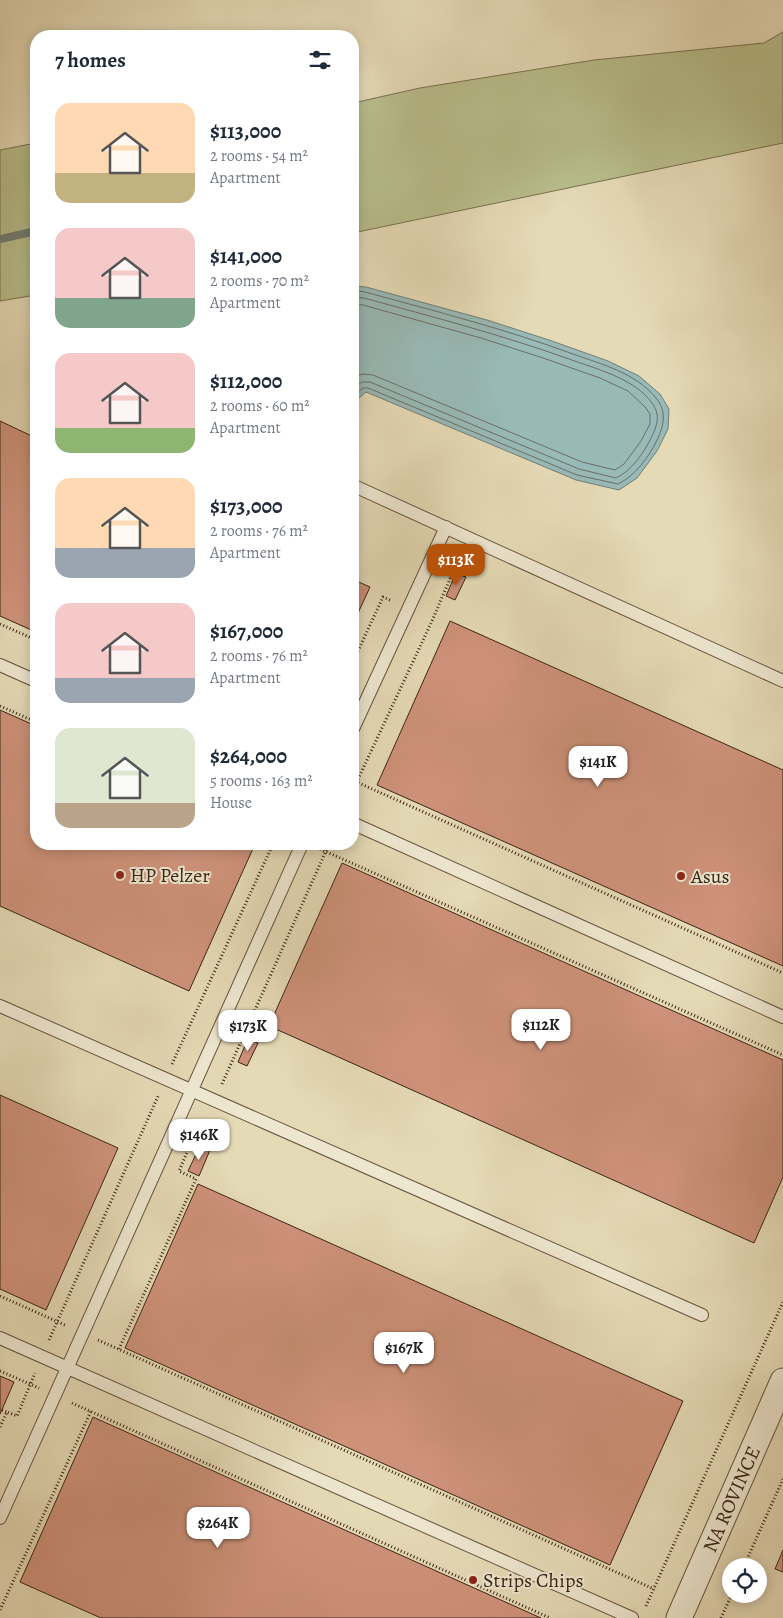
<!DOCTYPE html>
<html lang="en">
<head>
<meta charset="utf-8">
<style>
	body { margin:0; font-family:Alegreya,serif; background:#f6f6f7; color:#1f2937; height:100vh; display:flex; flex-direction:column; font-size:19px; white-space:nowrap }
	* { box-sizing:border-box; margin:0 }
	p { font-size:16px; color:#747a83 }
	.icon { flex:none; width:28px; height:28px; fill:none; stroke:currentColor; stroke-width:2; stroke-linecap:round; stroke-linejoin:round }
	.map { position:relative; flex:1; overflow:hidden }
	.details { position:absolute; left:30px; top:30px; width:329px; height:820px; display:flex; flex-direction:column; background:#fff; border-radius:20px; box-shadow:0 2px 12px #0003 }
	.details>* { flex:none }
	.fabs { position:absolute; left:722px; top:1558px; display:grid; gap:10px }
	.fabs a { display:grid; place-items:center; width:45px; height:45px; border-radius:50%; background:#fff; box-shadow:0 2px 12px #0003; font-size:25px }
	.price { position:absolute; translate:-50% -42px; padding:0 11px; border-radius:10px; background:#fff; color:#222; font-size:16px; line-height:32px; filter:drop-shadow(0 1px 2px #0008) }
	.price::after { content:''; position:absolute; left:50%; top:30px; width:15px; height:11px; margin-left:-8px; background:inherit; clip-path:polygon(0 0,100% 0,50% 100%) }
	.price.active { background:#b45309; color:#fff }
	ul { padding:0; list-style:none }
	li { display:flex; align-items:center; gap:15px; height:125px; padding:0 25px }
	li span { display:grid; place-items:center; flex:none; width:140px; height:100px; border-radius:15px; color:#555 }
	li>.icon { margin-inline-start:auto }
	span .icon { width:60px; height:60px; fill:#fffc; stroke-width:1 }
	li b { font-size:21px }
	h2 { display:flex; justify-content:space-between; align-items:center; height:60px; padding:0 25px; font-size:21px }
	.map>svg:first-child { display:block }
	.green { fill:#b8be8c; stroke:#7a7150 }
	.water { fill:#98b9b6; stroke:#737d75 }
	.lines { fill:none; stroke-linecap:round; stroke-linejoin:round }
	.shore { stroke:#6a6e65; stroke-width:1 }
	.stream { stroke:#737d75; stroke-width:8 }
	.building { fill:#ce927a; stroke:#3b2414 }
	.lane-casing { stroke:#66523c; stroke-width:14 }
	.street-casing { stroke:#66523c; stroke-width:27 }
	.path { stroke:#3b2414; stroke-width:3; stroke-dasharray:1 2.5; stroke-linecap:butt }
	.lane { stroke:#eee7d0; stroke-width:12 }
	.street { stroke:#eee7d0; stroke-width:25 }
	.poi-dot { fill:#8f2418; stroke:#eee7d0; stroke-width:2 }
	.labels { text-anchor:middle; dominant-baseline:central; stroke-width:4; stroke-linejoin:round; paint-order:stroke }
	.poi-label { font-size:20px; fill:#3b2414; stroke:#eee7d0; text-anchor:start }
	.street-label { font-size:20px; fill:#3b2414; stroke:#eee7d0 }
</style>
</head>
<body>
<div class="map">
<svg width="783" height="1618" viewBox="0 0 783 1618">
	<rect width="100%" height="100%" fill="#e5dab6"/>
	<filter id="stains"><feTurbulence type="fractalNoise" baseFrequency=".004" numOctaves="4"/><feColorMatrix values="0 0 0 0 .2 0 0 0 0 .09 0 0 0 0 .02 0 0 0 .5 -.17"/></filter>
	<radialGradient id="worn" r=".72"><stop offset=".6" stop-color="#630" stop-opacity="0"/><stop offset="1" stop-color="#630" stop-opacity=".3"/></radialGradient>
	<path class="green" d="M783,32V143L353,233V103L420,88L594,60L764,43Z
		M36,143V295L0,301V150Z"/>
	<path class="water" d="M353,286L366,287L487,320L549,340L608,361L639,376L660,394L669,409L668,429L657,451L637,478L619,490L576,480L366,392L353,403Z"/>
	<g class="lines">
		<path class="shore" d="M352,290L365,292C435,311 505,329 573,354C601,364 636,373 656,398C667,411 664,426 657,440C649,457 635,476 618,484L577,475L368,388H363L352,397
			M352,297L364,298C433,317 502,335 569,359C596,369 634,378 652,403C661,415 657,426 651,438C644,453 631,471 616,478L579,469L370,382H362L352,389
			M352,304L363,305L481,338L543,358L600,378L628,391L645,407L650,414V424L641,441L624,464L615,470L582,462L373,375L362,374L352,379"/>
		<path class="stream" d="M0,239L36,231"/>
	</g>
	<path class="building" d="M0,421L36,438V632L0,616Z
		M456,573L466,577L455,600L446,596Z
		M352,579L370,587L352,626Z
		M450,621L783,770V966L377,785Z
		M0,710L36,726V844H255L189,991L0,906Z
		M342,863L783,1060V1177L754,1243L269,1026Z
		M248,1039L258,1043L247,1066L238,1062Z
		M0,1095L118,1148L46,1310L0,1289Z
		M200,1146L210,1150L199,1176L188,1171Z
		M198,1184L683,1401L610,1565L125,1348Z
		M0,1376L14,1382L0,1414Z
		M93,1417L541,1618H101L20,1582Z
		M783,1550V1572L775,1569Z"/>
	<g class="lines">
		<defs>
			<path id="lane" d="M352,485L783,681
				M0,665L36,681
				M352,731L446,527
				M352,823L783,1017
				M0,1006L702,1315
				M0,1338L632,1618
				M0,1518L302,844"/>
			<g id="street">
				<path id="s1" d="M679,1618L783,1381"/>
			</g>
		</defs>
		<use href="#lane" class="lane-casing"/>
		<use href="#street" class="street-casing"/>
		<path class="path" d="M0,624L36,640
			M352,664L383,597L392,601
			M0,706L36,722
			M352,780L783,973
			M352,792L432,621L461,553
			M320,849L783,1055
			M172,1064L273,844
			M222,1084L329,844
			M0,1296L67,1326
			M49,1340L159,1094
			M98,1340L654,1589
			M119,1349L196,1179L179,1171L191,1143
			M0,1371L39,1388
			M72,1403L550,1618
			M2,1410L7,1412
			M0,1427L7,1412L17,1416L35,1373
			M744,1566L783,1479
			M646,1606L783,1302
			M0,1610L91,1411
			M721,1618L732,1594"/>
		<use href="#lane" class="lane"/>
		<use href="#street" class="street"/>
	</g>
	<g class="poi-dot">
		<circle cx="120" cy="875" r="5"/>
		<circle cx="681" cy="876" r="5"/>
		<circle cx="473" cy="1580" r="5"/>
	</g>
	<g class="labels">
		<g class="poi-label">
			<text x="130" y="875">HP Pelzer</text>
			<text x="691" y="876">Asus</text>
			<text x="483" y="1580">Strips Chips</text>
		</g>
		<g class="street-label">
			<text stroke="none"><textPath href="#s1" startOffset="130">NA ROVINCE</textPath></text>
		</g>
	</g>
	<rect width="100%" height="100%" filter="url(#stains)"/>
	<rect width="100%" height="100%" fill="url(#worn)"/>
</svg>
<div class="fabs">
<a><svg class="icon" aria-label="locate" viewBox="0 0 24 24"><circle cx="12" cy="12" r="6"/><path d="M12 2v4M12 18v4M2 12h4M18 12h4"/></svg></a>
</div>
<b class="price active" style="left:456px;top:586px">$113K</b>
<b class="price" style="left:598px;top:788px">$141K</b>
<b class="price" style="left:541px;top:1051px">$112K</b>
<b class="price" style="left:248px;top:1052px">$173K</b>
<b class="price" style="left:199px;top:1161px">$146K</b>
<b class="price" style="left:404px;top:1374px">$167K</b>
<b class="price" style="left:218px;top:1549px">$264K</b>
<section class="details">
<h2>7 homes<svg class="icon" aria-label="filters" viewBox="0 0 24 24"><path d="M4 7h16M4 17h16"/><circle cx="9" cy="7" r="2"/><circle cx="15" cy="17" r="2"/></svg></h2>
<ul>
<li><span style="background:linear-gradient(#ffd9b3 70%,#c2b280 0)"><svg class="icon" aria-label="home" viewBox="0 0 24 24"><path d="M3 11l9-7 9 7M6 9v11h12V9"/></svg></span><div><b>$113,000</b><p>2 rooms · 54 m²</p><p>Apartment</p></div></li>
<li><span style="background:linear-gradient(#f6c9c9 70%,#7fa58c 0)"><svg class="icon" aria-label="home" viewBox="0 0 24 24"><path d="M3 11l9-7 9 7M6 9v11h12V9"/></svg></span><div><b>$141,000</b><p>2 rooms · 70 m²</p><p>Apartment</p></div></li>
<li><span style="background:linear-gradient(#f6c9c9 75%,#8fb573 0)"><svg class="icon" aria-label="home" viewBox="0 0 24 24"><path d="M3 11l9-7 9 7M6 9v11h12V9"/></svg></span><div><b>$112,000</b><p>2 rooms · 60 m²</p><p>Apartment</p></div></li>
<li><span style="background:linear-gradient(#ffd9b3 70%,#9aa5b1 0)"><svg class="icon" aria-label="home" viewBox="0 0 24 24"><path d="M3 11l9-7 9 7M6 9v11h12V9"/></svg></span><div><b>$173,000</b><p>2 rooms · 76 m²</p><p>Apartment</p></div></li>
<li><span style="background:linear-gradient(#f6c9c9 75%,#9aa5b1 0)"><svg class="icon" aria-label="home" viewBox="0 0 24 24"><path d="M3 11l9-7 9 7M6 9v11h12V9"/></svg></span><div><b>$167,000</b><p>2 rooms · 76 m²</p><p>Apartment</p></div></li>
<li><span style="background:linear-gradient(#dfe7d0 75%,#b9a48a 0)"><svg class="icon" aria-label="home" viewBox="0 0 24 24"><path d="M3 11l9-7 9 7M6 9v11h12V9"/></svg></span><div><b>$264,000</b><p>5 rooms · 163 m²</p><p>House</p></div></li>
</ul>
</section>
</div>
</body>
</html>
